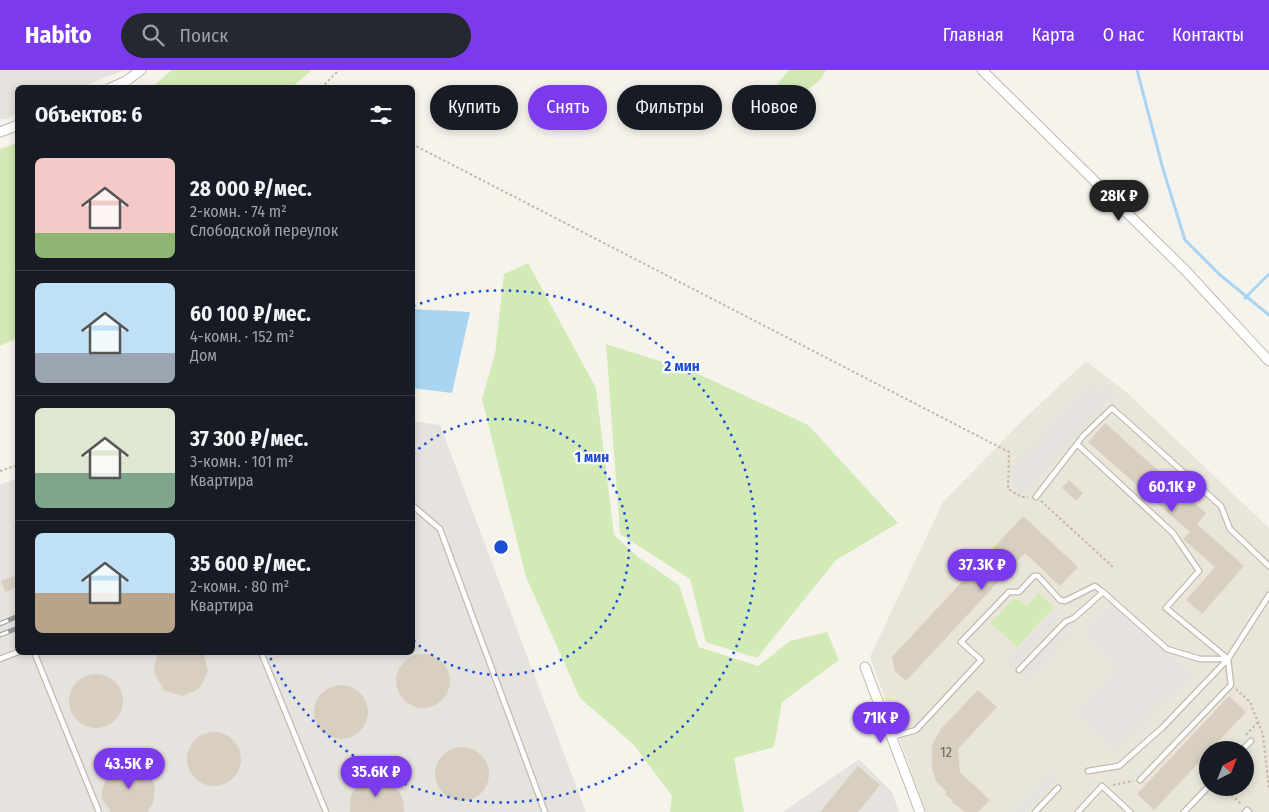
<!DOCTYPE html>
<html lang="ru">
<head>
<meta charset="utf-8">
<style>
	body { margin:0; font-family:"Fira Sans Condensed",sans-serif; background:#242831; color:#f1f3f6; height:100vh; display:flex; flex-direction:column; font-size:19px; white-space:nowrap }
	* { box-sizing:border-box; margin:0 }
	p { font-size:16px; color:#9ea1a6 }
	.icon { flex:none; width:28px; height:28px; fill:none; stroke:currentColor; stroke-width:2; stroke-linecap:round; stroke-linejoin:round }
	.map { position:relative; flex:1; overflow:hidden }
	.side { position:absolute; left:15px; top:15px; width:400px; height:570px; display:flex; flex-direction:column; background:#171b24; border-radius:8px; box-shadow:0 2px 8px #0003 }
	.side>* { flex:none }
	.top-card { position:absolute; left:430px; top:15px; width:475px; height:45px; display:flex; gap:10px }
	.needle { width:32px; rotate:42deg }
	.tools { position:absolute; left:1199px; top:671px; display:grid; gap:10px }
	.tools a { display:grid; place-items:center; width:55px; height:55px; border-radius:50%; background:#171b24; box-shadow:0 2px 8px #0003; font-size:25px }
	.price { position:absolute; translate:-50% -42px; padding:0 11px; border-radius:18px; background:#7c3aed; color:#fff; font-size:16px; line-height:32px; filter:drop-shadow(0 1px 2px #0008) }
	.price::after { content:''; position:absolute; left:50%; top:30px; width:15px; height:11px; margin-left:-8px; background:inherit; clip-path:polygon(0 0,100% 0,50% 100%) }
	.price.active { background:#222; color:#fff }
	ul { padding:0; list-style:none }
	li { display:flex; align-items:center; gap:15px; height:125px; padding:0 20px }
	li+li { border-top:1px solid #363941 }
	li span { display:grid; place-items:center; flex:none; width:140px; height:100px; border-radius:8px; color:#555 }
	li>.icon { margin-inline-start:auto }
	span .icon { width:60px; height:60px; fill:#fffc; stroke-width:1 }
	li b { font-size:21px }
	h2 { display:flex; justify-content:space-between; align-items:center; height:60px; padding:0 20px; font-size:21px }
	.pill { padding:0 18px; border-radius:22px; background:#171b24; box-shadow:0 2px 8px #0003; font-size:18px; line-height:45px }
	.pill.active { background:#7c3aed; color:#fff }
	header { display:flex; align-items:center; gap:30px; box-sizing:border-box; height:70px; padding:0 25px; background:#7c3aed; color:#fff }
	header strong { font-size:24px }
	nav { display:flex; gap:28px; margin-inline-start:auto; font-size:18px }
	.search { width:350px; height:45px; background:#242831; display:flex; align-items:center; gap:12px; box-sizing:border-box; padding:0 18px; border-radius:28px; color:#9ea1a6; font-size:19px }
	.map>svg:first-child { display:block }
	.residential { fill:#eae5da; fill-rule:evenodd }
	.industrial { fill:#e6e2dd }
	.green { fill:#d2eab5 }
	.parking { fill:#e5e3e0 }
	.water { fill:#a9d4f2 }
	.lines { fill:none; stroke-linecap:round; stroke-linejoin:round }
	.stream { stroke:#a9d4f2; stroke-width:3 }
	.building { fill:#d8cfc1 }
	.lane-casing { stroke:#c2bbae; stroke-width:7 }
	.street-casing { stroke:#c2bbae; stroke-width:11 }
	.path { stroke:#c4b79f; stroke-width:2; stroke-dasharray:2.5 2.5; stroke-linecap:butt }
	.lane { stroke:#fff; stroke-width:4.5 }
	.street { stroke:#fff; stroke-width:9 }
	.rail-casing { stroke:#9a9a9a; stroke-width:5 }
	.rail { stroke:#fff; stroke-width:3; stroke-dasharray:9; stroke-linecap:butt }
	.ring { fill:none; stroke:#1d4ed8; stroke-width:2.5; stroke-dasharray:2.5 5 }
	.labels { text-anchor:middle; dominant-baseline:central; stroke-width:4.5; stroke-linejoin:round; paint-order:stroke }
	.number-label { font-size:14px; fill:#6e675b }
	.centre { fill:#1d4ed8; stroke:#fff; stroke-width:2.5 }
	.ring-label { font-size:15px; text-anchor:middle; font-weight:bold; fill:#1d4ed8; stroke:#fff; stroke-width:4.5; stroke-linejoin:round; paint-order:stroke }
</style>
</head>
<body>
<header>
<strong>Habito</strong>
<div class="search"><svg class="icon" aria-label="search" viewBox="0 0 24 24"><circle cx="10" cy="10" r="6"/><path d="M15 15l6 6"/></svg>Поиск</div>
<nav><a>Главная</a><a>Карта</a><a>О нас</a><a>Контакты</a></nav>
</header>
<div class="map">
<svg width="1269" height="742" viewBox="0 0 1269 742">
	<rect width="100%" height="100%" fill="#f6f3ec"/>
	<path class="residential" d="M1086,291L1126,322L1269,458V742H926L870,587L943,432L1026,347ZM1208,680H1245V718H1208Z"/>
	<path class="industrial" d="M0,0H124L82,17L18,18L17,44L6,49H0Z
		M1089,314L1099,323L1107,315L1116,322L1023,425L1013,416L1010,400Z
		M413,351L440,355L586,742H0V415L17,408L18,582H412Z
		M1112,535L1193,605L1114,681L1074,644L1116,599L1085,562Z
		M859,689L892,722L899,742H783Z"/>
	<path class="green" d="M172,0H312L292,17H152Z
		M789,0H826L820,10L775,46L763,31Z
		M17,73V268L0,276V79Z
		M528,193L596,318L614,465L638,487L679,515L699,577L758,596L790,571L827,562L839,590L782,632L774,677L734,688L744,742H670L672,726L634,675L580,628L526,507L482,329L495,284L504,204Z
		M606,274L694,302L808,355L898,453L836,490L757,588L706,572L690,509L620,464Z
		M1039,523L1054,537L1017,577L991,553L1012,530L1019,529L1027,536Z"/>
	<path class="parking" d="M1056,541L1062,546L1014,598L1008,592Z
		M1069,553L1075,559L1027,610L1021,605Z
		M1050,703L1057,709L1026,742H1014Z"/>
	<path class="water" d="M412,239L470,242L452,323L413,318Z"/>
	<g class="lines">
		<path class="stream" d="M1137,0L1163,99L1185,170L1219,204L1269,245
			M1245,228L1269,204"/>
	</g>
	<path class="building" d="M1105,353L1206,443L1197,454L1244,496L1202,544L1186,530L1215,497L1183,469L1190,462L1088,372Z
		M1069,410L1083,423L1076,431L1062,418Z
		M1023,446L1078,497L1060,516L1025,483L906,611L895,601L892,587Z
		M18,505V517L5,522L1,511Z
		M159,582H203L208,601L200,618L183,626L165,621L155,605L154,596Z
		M396 611a27 27 0 1 1 54 0a27 27 0 1 1-54 0Z
		M69 631a27 27 0 1 1 54 0a27 27 0 1 1-54 0Z
		M314 642a27 27 0 1 1 54 0a27 27 0 1 1-54 0Z
		M978,620L997,637L958,679L960,702L990,730L978,742H965L952,732L953,731L945,724L947,722L936,711L932,699V675L941,659Z
		M1229,626L1246,642L1210,680H1208V683L1154,740L1137,724Z
		M187 689a27 27 0 1 1 54 0a27 27 0 1 1-54 0Z
		M435 704a27 27 0 1 1 54 0a27 27 0 1 1-54 0Z
		M126,694L145,699L155,715L153,733L147,742H111L102,729V719L109,702Z
		M858,696L880,715L858,742H820Z
		M374,709L383,710L399,721L403,730L404,742H350L351,725L357,717Z"/>
	<g class="lines">
		<defs>
			<path id="lane" d="M1077,374L1083,366L1112,338L1221,436L1230,459L1269,496
				M1036,427L1077,374L1173,463L1199,501L1166,538L1228,589L1269,525
				M412,435L440,459L545,742
				M34,582L99,742
				M261,582L326,742
				M0,589L18,582
				M1019,600L1065,552L1074,548L1103,522L1167,579L1200,589H1228
				M891,667L916,660L981,590L961,572L1009,522H1019L1034,506H1038L1060,530L1065,531L1095,516L1103,522
				M1242,680L1251,671
				M1088,701L1119,696L1162,658L1228,589
				M1140,710L1231,615L1228,589
				M1035,742L1058,718
				M1078,742L1102,716L1130,742
				M1184,742L1208,717
				M1245,742L1247,740L1249,742"/>
			<path id="street" d="M982,0L1186,201L1269,291
				M110,18L126,11L141,0
				M0,62L18,55
				M865,597L920,742"/>
		</defs>
		<use href="#lane" class="lane-casing"/>
		<use href="#street" class="street-casing"/>
		<path class="path" d="M321,18L339,0
			M412,74L1009,382L1008,419L1022,427H1028
			M0,401L18,395
			M1041,431L1113,497
			M1236,619L1250,632L1263,665L1269,720
			M1246,665L1257,653
			M1113,715L1133,711
			M1224,718L1242,735"/>
		<use href="#lane" class="lane"/>
		<use href="#street" class="street"/>
		<defs>
			<path id="rail" d="M0,554L18,546
				M0,565L18,558"/>
		</defs>
		<use href="#rail" class="rail-casing"/>
		<use href="#rail" class="rail"/>
	</g>
	<g class="ring">
		<path d="M413 384A128 128 0 1 1 413 570"/>
		<path d="M413 236A256 256 0 1 1 268 583"/>
	</g>
	<g class="labels">
		<g class="number-label">
			<text x="946" y="682">12</text>
		</g>
	</g>
	<circle cx="501" cy="477" r="8" class="centre"/>
	<g class="ring-label">
		<text x="682" y="301">2 мин</text>
		<text x="592" y="392">1 мин</text>
	</g>
</svg>
<div class="tools">
<a><svg class="needle" viewBox="-14 -14 28 28"><path d="M0-13l5 13h-10z" fill="#e53935"/><path d="M0 13l5-13h-10z" fill="#9ea1a6"/></svg></a>
</div>
<b class="price active" style="left:1119px;top:152px">28K ₽</b>
<b class="price" style="left:1172px;top:443px">60.1K ₽</b>
<b class="price" style="left:982px;top:521px">37.3K ₽</b>
<b class="price" style="left:881px;top:674px">71K ₽</b>
<b class="price" style="left:129px;top:720px">43.5K ₽</b>
<b class="price" style="left:376px;top:728px">35.6K ₽</b>
<div class="top-card">
<a class="pill">Купить</a>
<a class="pill active">Снять</a>
<a class="pill">Фильтры</a>
<a class="pill">Новое</a>
</div>
<section class="side">
<h2>Объектов: 6<svg class="icon" aria-label="filters" viewBox="0 0 24 24"><path d="M4 7h16M4 17h16"/><circle cx="9" cy="7" r="2"/><circle cx="15" cy="17" r="2"/></svg></h2>
<ul>
<li><span style="background:linear-gradient(#f6c9c9 75%,#8fb573 0)"><svg class="icon" aria-label="home" viewBox="0 0 24 24"><path d="M3 11l9-7 9 7M6 9v11h12V9"/></svg></span><div><b>28 000 ₽/мес.</b><p>2-комн. · 74 m²</p><p>Слободской переулок</p></div></li>
<li><span style="background:linear-gradient(#bfe0f5 70%,#9aa5b1 0)"><svg class="icon" aria-label="home" viewBox="0 0 24 24"><path d="M3 11l9-7 9 7M6 9v11h12V9"/></svg></span><div><b>60 100 ₽/мес.</b><p>4-комн. · 152 m²</p><p>Дом</p></div></li>
<li><span style="background:linear-gradient(#dfe7d0 65%,#7fa58c 0)"><svg class="icon" aria-label="home" viewBox="0 0 24 24"><path d="M3 11l9-7 9 7M6 9v11h12V9"/></svg></span><div><b>37 300 ₽/мес.</b><p>3-комн. · 101 m²</p><p>Квартира</p></div></li>
<li><span style="background:linear-gradient(#bfe0f5 60%,#b9a48a 0)"><svg class="icon" aria-label="home" viewBox="0 0 24 24"><path d="M3 11l9-7 9 7M6 9v11h12V9"/></svg></span><div><b>35 600 ₽/мес.</b><p>2-комн. · 80 m²</p><p>Квартира</p></div></li>
</ul>
</section>
</div>
</body>
</html>
